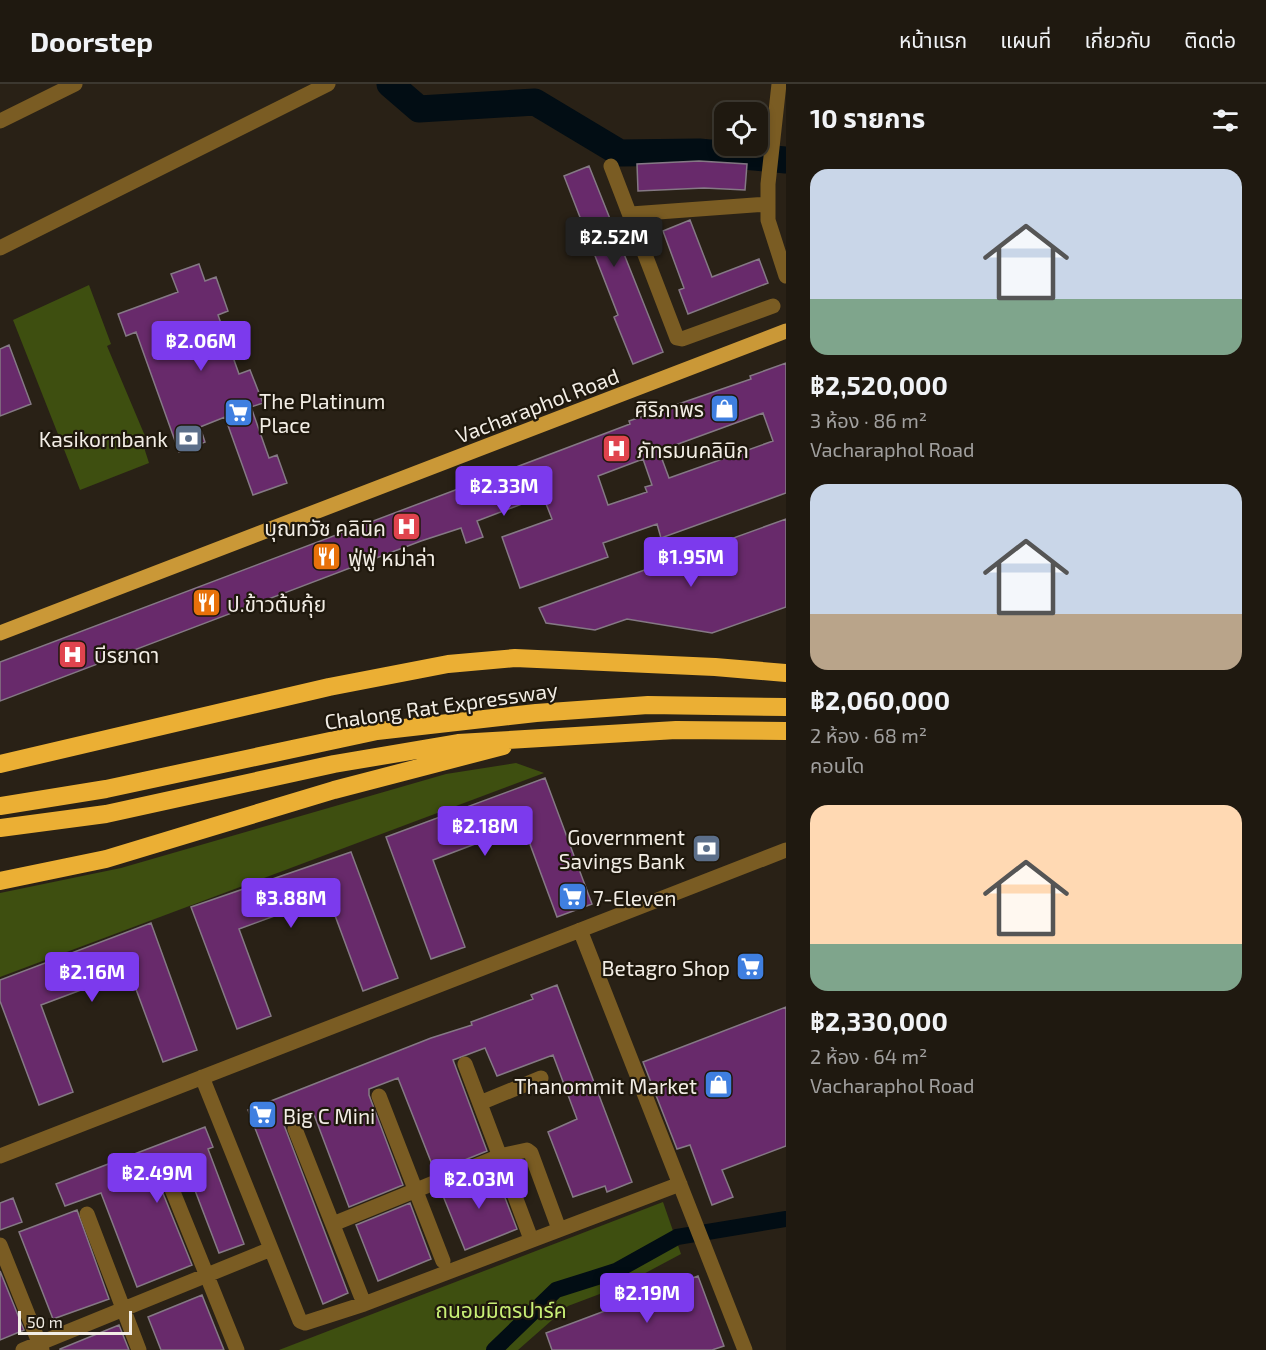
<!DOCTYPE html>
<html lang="th">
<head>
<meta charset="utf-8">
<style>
	body { margin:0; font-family:"Exo 2","Noto Sans Thai",sans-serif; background:#272219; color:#f1f3f6; height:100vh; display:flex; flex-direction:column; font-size:22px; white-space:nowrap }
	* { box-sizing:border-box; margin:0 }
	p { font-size:20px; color:#a1a09f }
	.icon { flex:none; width:33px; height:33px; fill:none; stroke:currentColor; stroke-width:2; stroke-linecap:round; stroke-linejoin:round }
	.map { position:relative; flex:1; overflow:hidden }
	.panel { display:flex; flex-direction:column; background:#1f1910; width:480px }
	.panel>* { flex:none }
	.fabs { position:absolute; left:714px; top:18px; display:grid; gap:12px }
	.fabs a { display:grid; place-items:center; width:54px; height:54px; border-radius:12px; background:#1f1910; box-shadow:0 3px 9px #0003,0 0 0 2px #3c3830; font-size:30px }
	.scale { position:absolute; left:18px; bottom:15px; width:114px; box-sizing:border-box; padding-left:6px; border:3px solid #f2ede5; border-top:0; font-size:16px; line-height:21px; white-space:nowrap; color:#f2ede5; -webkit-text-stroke:4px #1f180d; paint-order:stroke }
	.price { position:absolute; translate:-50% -51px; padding:0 14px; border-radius:6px; background:#7c3aed; color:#fff; font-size:20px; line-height:39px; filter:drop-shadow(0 2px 3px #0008) }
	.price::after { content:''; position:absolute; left:50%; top:36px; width:18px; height:14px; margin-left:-9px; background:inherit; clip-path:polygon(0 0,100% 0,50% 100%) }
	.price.selected { background:#222; color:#fff }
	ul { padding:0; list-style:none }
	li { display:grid; align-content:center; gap:12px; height:318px; padding:0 24px }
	li span { display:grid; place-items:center; height:186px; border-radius:18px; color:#555 }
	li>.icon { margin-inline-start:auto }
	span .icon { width:108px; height:108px; fill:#fffc; stroke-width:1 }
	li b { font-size:26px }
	h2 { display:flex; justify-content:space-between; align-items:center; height:72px; padding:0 24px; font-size:26px }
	header { display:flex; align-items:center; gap:36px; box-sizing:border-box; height:84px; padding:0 30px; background:#1f1910; border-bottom:2px solid #3c3830 }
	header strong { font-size:28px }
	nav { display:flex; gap:33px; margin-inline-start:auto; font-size:21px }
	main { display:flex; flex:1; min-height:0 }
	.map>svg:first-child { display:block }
	.green { fill:#3e4f10 }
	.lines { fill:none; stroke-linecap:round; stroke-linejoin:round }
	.canal { stroke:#020d14; stroke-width:16 }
	.river { stroke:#020d14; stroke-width:27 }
	.building { fill:#682a6b; stroke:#857985; stroke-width:1.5; fill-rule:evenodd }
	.minor { stroke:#7a5c23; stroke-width:15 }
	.major { stroke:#ca9837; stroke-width:15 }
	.highway { stroke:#ebaf34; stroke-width:18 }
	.labels { text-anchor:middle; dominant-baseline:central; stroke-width:4.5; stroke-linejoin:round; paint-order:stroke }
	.poi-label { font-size:21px; fill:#f2ede5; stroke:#1f180d; text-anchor:start }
	.street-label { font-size:21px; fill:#f2ede5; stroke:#1f180d }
	.park-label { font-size:21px; fill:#c8ef76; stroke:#1f180d }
</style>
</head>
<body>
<header>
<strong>Doorstep</strong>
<nav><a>หน้าแรก</a><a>แผนที่</a><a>เกี่ยวกับ</a><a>ติดต่อ</a></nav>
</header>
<main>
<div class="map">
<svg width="786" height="1266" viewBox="0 0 786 1266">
	<rect width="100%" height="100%" fill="#292116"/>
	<path class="green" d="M89,201L111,260L107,262L145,352L141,354L149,379L80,406L13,236Z
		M516,679L544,689L0,893V809L121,784L446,690Z
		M663,1118L681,1170L621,1202L568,1222L518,1266H279Z"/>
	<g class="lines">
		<path class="canal" d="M494,1266L556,1206L616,1187L677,1153L786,1135"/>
		<path class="river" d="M390,0L419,25L535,18L620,69L699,68L786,76"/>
	</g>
	<path class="building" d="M699,77L747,80L745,106L704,104L638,107L637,80Z
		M589,82L663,268L633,280L614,233L618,231L564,92Z
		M690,136L712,193L759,175L768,199L688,230L679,206L684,204L663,147Z
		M199,180L205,197L216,193L228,227L218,231L239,290L250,286L263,319L251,323L269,374L277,371L287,399L253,411L225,333L200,343L205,358L179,368L136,248L126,252L118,230L178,208L171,190Z
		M9,261L31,320L0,332V265Z
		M786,279V409L661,454L657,440L603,459L608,473L520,504L502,453L552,435L543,412L477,437L483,453L466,459L461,444L421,457L0,617V578L630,340L629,337L751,295L750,292ZM763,329L773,357L669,394L659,367ZM643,375L652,401L645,403L647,408L608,421L598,392Z
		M786,435V523L712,549L627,535L595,546L546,539L539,524Z
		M545,694L592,820L557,833L524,744L483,757L433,776L465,863L431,875L386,753Z
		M351,768L398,894L363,907L330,818L290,833L288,827L239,845L271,932L237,945L191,823Z
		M151,839L197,966L163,978L130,889L89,903L41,921L73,1008L39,1021L0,917V896Z
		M557,901L632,1098L607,1108L605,1102L573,1113L548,1048L577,1035L553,971L497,992L485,964L453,976L487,1067L435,1088L398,994L369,1005V1011L403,1101L349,1123L313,1028L284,1041L348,1209L323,1220L248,1026L431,954L472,941L471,938L533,915L531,911Z
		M786,923V1062L722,1086L733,1113L712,1121L690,1061L677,1065L643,978Z
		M205,1043L213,1063L208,1065L244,1160L219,1169L183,1075L157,1085L160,1102L192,1181L137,1203L101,1109L65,1122L56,1100Z
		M494,1085L517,1145L465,1166L441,1107Z
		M13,1114L22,1138L0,1146V1119Z
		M410,1119L431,1175L378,1197L356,1141Z
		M77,1126L109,1215L53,1235L19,1148Z
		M0,1187L24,1246L0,1256Z
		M698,1192L724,1262L712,1266H552L546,1249Z
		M202,1211L224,1266H161L148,1233Z
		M119,1241L129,1266H60V1265Z"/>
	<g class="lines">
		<path class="minor" d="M779,0L768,100V136L786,192
			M0,37L75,0
			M611,82L677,254L682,255L773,222
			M631,130L768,120
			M0,164L328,0
			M580,846L745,1266
			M465,980L531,1155
			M202,993L300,1237L305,1239L364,1220L680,1100
			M379,1012L443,1177
			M480,1019L541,994
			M295,1045L361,1212
			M0,1072L786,766
			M169,1098L237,1266
			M87,1130L139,1266
			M333,1140L500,1072L527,1066L531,1069L559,1145
			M0,1161L42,1266
			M23,1266L271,1165"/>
		<path class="major" d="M0,549L786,247"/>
		<path class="highway" d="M0,680L329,603L448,580L515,574L715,583L786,589
			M0,722L106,705L377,647L536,629L648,621L786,623
			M0,744L106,730L334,680L458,659L676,646L786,647
			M0,797L106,775L334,706L503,662"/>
	</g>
	<defs>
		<symbol id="shop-square" viewBox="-11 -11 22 22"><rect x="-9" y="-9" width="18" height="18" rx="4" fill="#3f7fe0" stroke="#1f180d"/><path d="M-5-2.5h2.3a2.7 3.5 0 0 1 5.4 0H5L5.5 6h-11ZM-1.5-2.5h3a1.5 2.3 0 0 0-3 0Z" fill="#fff"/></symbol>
		<symbol id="supermarket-square" viewBox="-11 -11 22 22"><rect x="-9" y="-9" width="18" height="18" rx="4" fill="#3f7fe0" stroke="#1f180d"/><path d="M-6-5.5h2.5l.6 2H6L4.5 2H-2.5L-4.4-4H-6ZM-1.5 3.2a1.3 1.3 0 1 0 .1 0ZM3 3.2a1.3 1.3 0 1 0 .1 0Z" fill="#fff"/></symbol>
		<symbol id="bank-square" viewBox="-11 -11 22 22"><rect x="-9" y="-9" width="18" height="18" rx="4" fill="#5c6f8a" stroke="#1f180d"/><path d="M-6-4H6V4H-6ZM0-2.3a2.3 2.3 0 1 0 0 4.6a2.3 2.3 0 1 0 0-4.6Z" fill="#fff"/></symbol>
		<symbol id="hospital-square" viewBox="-11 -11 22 22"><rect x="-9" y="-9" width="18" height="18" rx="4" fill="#e0444e" stroke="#1f180d"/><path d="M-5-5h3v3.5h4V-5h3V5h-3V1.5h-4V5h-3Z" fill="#fff"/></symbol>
		<symbol id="restaurant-square" viewBox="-11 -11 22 22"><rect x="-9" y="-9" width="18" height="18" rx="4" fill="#e8710a" stroke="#1f180d"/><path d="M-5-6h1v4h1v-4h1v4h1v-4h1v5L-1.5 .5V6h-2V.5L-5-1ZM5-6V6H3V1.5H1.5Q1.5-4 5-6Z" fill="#fff"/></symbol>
	</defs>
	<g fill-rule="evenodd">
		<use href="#shop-square" x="708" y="308" width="33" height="33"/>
		<use href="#supermarket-square" x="222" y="312" width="33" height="33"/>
		<use href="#bank-square" x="172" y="338" width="33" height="33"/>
		<use href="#hospital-square" x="600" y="348" width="33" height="33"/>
		<use href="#hospital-square" x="390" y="426" width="33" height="33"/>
		<use href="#restaurant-square" x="310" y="456" width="33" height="33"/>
		<use href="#restaurant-square" x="190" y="502" width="33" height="33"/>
		<use href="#hospital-square" x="56" y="554" width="33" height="33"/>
		<use href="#bank-square" x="690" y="748" width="33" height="33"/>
		<use href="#supermarket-square" x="556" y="796" width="33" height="33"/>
		<use href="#supermarket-square" x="734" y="866" width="33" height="33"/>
		<use href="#shop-square" x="702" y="984" width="33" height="33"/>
		<use href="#supermarket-square" x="246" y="1014" width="33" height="33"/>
	</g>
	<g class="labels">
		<g class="poi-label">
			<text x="259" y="316">The Platinum<tspan x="259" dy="24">Place</tspan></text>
			<text x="704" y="324" text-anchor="end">ศิริภาพร</text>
			<text x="168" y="354" text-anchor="end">Kasikornbank</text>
			<text x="637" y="365">ภัทรมนคลินิก</text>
			<text x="386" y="443" text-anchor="end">บุณทวัช คลินิค</text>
			<text x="348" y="473">ฟู่ฟู่ หม่าล่า</text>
			<text x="227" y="519">ป.ข้าวต้มกุ้ย</text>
			<text x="94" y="570">บีรยาดา</text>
			<text x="685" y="752" text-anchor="end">Government<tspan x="685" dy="24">Savings Bank</tspan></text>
			<text x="593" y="813">7-Eleven</text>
			<text x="730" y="883" text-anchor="end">Betagro Shop</text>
			<text x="697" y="1001" text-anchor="end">Thanommit Market</text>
			<text x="283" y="1031">Big C Mini</text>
		</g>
		<g class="street-label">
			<text transform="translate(537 321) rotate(-21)">Vacharaphol Road</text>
			<text transform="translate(441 621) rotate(-8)">Chalong Rat Expressway</text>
		</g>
		<g class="park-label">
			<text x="501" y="1225">ถนอมมิตรปาร์ค</text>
		</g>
	</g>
</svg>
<div class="fabs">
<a><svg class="icon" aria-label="locate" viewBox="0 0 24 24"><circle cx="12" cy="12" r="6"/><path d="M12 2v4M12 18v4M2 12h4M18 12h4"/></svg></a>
</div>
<div class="scale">50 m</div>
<b class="price selected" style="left:614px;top:184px">฿2.52M</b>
<b class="price" style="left:201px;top:288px">฿2.06M</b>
<b class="price" style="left:504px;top:433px">฿2.33M</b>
<b class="price" style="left:691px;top:504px">฿1.95M</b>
<b class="price" style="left:485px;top:773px">฿2.18M</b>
<b class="price" style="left:291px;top:845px">฿3.88M</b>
<b class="price" style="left:92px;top:919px">฿2.16M</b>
<b class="price" style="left:157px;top:1120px">฿2.49M</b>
<b class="price" style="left:479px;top:1126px">฿2.03M</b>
<b class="price" style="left:647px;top:1240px">฿2.19M</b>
</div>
<section class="panel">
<h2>10 รายการ<svg class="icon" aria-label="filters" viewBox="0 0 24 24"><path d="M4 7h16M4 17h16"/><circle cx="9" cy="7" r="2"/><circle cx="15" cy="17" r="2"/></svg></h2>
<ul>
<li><span style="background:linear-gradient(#c9d6e8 70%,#7fa58c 0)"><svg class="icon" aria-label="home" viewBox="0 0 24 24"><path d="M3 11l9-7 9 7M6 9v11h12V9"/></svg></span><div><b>฿2,520,000</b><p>3 ห้อง · 86 m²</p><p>Vacharaphol Road</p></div></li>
<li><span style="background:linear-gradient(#c9d6e8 70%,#b9a48a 0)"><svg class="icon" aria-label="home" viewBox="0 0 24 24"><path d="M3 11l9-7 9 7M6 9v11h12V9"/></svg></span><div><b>฿2,060,000</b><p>2 ห้อง · 68 m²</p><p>คอนโด</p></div></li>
<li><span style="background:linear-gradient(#ffd9b3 75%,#7fa58c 0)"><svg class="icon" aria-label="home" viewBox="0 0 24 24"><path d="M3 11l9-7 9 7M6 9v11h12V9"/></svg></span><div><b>฿2,330,000</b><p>2 ห้อง · 64 m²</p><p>Vacharaphol Road</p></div></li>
</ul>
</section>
</main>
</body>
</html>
